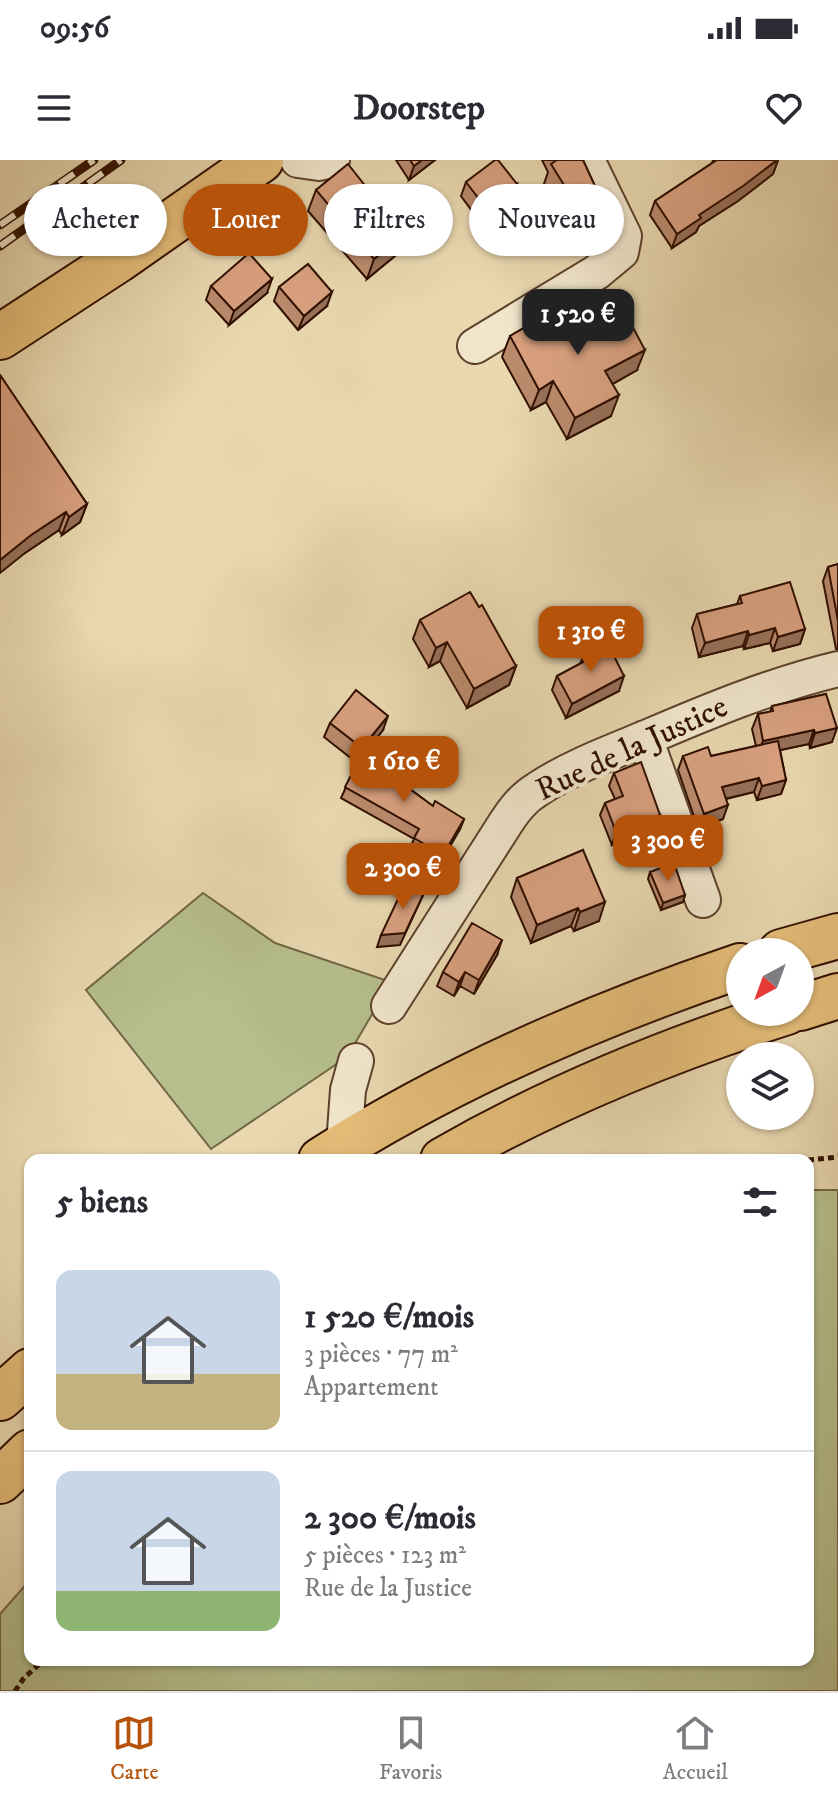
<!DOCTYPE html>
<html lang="fr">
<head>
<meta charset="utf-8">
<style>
	body { margin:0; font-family:"IM FELL DW Pica",serif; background:#f7f7f7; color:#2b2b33; height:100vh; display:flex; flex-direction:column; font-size:30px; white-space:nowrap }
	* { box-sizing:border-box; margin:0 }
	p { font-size:26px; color:#7c7c81 }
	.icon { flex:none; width:44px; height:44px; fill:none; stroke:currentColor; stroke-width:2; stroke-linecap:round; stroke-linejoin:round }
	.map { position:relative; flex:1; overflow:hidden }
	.sheet { position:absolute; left:24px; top:994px; width:790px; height:512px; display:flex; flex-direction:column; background:#fff; border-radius:16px; box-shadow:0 2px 6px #0004 }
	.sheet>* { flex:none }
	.banner { position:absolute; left:24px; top:24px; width:790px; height:72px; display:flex; gap:16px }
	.needle { width:52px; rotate:221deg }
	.fabs { position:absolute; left:726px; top:778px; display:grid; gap:16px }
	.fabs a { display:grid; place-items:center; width:88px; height:88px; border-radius:50%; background:#fff; box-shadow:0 2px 6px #0004; font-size:40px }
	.price { position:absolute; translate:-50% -68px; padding:0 18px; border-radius:16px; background:#b45309; color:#fff; font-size:26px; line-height:52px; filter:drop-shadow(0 2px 4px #0008) }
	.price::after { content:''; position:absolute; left:50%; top:48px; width:24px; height:18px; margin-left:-12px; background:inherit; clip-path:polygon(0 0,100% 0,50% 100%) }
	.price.on { background:#222; color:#fff }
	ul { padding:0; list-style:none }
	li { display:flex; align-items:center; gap:24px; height:200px; padding:0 32px }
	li+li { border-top:2px solid #e1e1e2 }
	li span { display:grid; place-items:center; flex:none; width:224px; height:160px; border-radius:16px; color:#555 }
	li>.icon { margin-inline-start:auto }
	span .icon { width:96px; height:96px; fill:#fffc; stroke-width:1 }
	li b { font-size:34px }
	h2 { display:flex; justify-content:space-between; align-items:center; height:96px; padding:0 32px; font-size:34px }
	.pill { padding:0 28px; border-radius:36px; background:#fff; box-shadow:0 2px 6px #0004; font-size:28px; line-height:72px }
	.pill.on { background:#b45309; color:#fff }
	.status { display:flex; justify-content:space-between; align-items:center; height:56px; padding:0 40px; background:#fff; direction:ltr }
	.status svg { height:22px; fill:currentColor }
	header { display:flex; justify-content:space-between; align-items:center; height:104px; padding:0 32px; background:#fff; font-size:36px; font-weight:800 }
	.menu { display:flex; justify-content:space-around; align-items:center; height:112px; border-top:2px solid #e1e1e2; background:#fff; font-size:22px; color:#7c7c81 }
	.menu a { display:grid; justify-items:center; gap:4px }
	.menu .on { color:#b45309 }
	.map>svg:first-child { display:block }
	.green { fill:#b5be8c; stroke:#726646; stroke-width:2 }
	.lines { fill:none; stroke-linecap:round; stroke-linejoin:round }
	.minor-casing { stroke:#5e412c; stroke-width:38 }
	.major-casing { stroke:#300f00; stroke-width:48 }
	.highway-casing { stroke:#300f00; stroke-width:48 }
	.path { stroke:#300f00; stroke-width:5; stroke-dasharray:6 4; stroke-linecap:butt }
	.minor { stroke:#f0e5cb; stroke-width:34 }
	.major { stroke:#e4bc78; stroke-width:44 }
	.highway { stroke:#e4bc78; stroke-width:44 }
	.rail-casing { stroke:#300f00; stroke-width:9 }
	.rail { stroke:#f0e5cb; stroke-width:6; stroke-dasharray:18; stroke-linecap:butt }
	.wall { fill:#ba8a6d; stroke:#300f00; stroke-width:2 }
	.shaded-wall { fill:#977059; stroke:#300f00; stroke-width:2 }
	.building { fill:#d8a07f; stroke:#300f00; stroke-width:2 }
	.labels { text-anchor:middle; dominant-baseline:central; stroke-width:8; stroke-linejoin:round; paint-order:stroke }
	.street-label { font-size:32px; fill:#300f00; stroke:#f0e5cb }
</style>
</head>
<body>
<div class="status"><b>09:56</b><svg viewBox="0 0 49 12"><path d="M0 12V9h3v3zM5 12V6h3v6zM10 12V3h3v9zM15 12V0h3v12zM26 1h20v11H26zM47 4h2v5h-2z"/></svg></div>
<header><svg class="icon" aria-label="menu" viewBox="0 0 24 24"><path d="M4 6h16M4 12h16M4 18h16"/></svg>Doorstep<svg class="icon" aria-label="heart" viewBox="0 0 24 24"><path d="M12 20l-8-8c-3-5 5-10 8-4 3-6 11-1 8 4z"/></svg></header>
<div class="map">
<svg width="838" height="1531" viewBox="0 0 838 1531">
	<rect width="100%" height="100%" fill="#e8d7af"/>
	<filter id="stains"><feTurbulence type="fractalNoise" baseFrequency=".0025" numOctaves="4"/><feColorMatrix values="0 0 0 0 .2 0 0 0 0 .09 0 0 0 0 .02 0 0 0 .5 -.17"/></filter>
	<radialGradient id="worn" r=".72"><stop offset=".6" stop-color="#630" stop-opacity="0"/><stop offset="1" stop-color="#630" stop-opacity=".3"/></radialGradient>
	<path class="green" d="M203,733L275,783L391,822L347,897L211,989L86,830Z
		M808,1030H838V1531H0V1454L30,1420V1500H808Z"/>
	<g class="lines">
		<defs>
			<path id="minor" d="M298,0L319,3L332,0
				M475,186L597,112L621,92L624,76L587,0
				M645,578L703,740
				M389,846L505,664C514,650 523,638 538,629C571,607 612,592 648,577C711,550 772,525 838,509
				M344,985L348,930L356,901"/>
			<path id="major" d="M0,177L118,100L261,0"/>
			<path id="highway" d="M781,792L838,776
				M800,848L838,836
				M321,1000C450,918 595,855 740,806
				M443,1000C551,938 668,890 787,852
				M0,1238L30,1211
				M0,1321L30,1292"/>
		</defs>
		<use href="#minor" class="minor-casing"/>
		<use href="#major" class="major-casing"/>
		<use href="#highway" class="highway-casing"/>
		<path class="path" d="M808,1000L838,997
			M15,1531L24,1518L44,1500"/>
		<use href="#minor" class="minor"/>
		<use href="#major" class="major"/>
		<use href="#highway" class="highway"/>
		<defs>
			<path id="rail" d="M0,65L94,0
				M0,86L121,0"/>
		</defs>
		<use href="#rail" class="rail-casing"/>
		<use href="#rail" class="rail"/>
	</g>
	<path class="wall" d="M396,0H435L409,20Z
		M542,0H583L606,50L598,69L579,82L544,24L548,12Z
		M713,0H778L773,14L738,41L699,66L696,72L672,88L650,55L655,41L712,3Z
		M466,22L517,24L512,39L481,63L461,36Z
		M316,30L401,91L367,119L308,51Z
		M211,126L267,133L229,165L206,140Z
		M279,127L327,146L298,170L274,141Z
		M510,176L564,177L637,210L613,224L611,256L567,279L546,242L531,250L502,197Z
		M0,215L87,344L80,362L62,375L59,370L25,393Z
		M838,404V489H836L823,421L828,407Z
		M740,436L805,469L800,484L773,491L770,483L744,489L743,486L699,497L692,468L697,454L737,444Z
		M479,447L516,506L509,525L467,548L440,501L429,507L413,479L420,460Z
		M583,497L619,531L566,558L552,530L557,516L580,504Z
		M826,534L832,582L810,588L809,584L780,590L786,620L781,634L757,640L754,632L726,639L723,659L698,668L678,610L683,596H711L756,586L752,569L758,554L770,552L772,546Z
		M330,563L383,570L364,593L387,612L433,646L464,659L460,669L439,705L410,688L414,679L341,638L357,603L324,577Z
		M614,613L660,655L656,667L612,685L600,655L605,643L615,639L609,626Z
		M583,690L599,761L574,771L571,766L531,783L511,737L517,718Z
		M650,712L685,735L683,742L661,750L648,719Z
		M497,795L474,834L460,826L454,836L437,826L443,812Z"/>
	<path class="shaded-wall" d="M422,0H435L409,20L414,6Z
		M778,0L773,14L738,41L699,66L696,72L672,88L677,74L699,55Z
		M517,24L512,39L481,63L486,48Z
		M606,50L598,69L579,82L587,62Z
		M408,71L401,91L367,119L374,99Z
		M272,119L267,133L229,165L234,151Z
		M332,132L327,146L298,170L304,156Z
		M645,190L637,210L598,232L605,211Z
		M553,221L546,242L531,250L539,230Z
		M619,235L611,256L567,279L575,258Z
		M87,344L80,362L62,375L69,357Z
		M66,352L59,370L25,393L0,413V400L31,375Z
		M775,468L770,483L744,489L749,475Z
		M805,469L800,484L773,491L778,477Z
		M748,471L743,486L699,497L705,483Z
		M447,482L440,501L429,507L436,488Z
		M516,506L509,525L467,548L474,529Z
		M624,516L619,531L566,558L572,544Z
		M388,556L383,570L357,603L362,588Z
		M837,568L832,582L810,588L815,573Z
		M814,570L809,584L757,595L763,581Z
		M759,618L754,632L716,641L722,627Z
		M786,620L781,634L757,640L762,626Z
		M728,645L723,659L698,668L704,654Z
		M660,655L656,667L612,685L616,672Z
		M464,659L460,669L439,705L443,695Z
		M424,733L400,785L377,787L381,775Z
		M685,735L683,742L661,750L663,743Z
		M605,742L599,761L574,771L580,752Z
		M578,748L571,766L531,783L537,765Z
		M502,780L497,795L474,834L479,820Z
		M465,812L460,826L454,836L459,822Z"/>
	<path class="building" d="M410,0H422L414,6Z
		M495,0H498L517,24L486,48L466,22Z
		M557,0H583L606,50L587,62L551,4Z
		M717,0H777L743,26L699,55L701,58L677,74L655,41Z
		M348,4L367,28L371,26L408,71L374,99L316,30Z
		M249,93L272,119L234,151L211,126Z
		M308,104L332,132L304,156L279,127Z
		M621,145L645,190L605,211L619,235L575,258L553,221L539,230L510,176L551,152L564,177Z
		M0,215L87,344L69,357L66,352L31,375L0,400Z
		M838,404V461L828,407Z
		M790,422L805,469L778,477L775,468L749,475L748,471L705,483L697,454L742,443L740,436Z
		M470,432L479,447L482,445L516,506L474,529L447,482L436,488L420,460Z
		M608,484L624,516L572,544L557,516L585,501L583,497Z
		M356,530L388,556L362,588L330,563Z
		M826,534L837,568L815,573L814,570L763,581L758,554L773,551L772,546Z
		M778,581L786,620L762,626L759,618L722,627L728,645L704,654L683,596L708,587L711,596Z
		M363,592L389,606L385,611L433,646L435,641L464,659L443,695L414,678L419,669L345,627Z
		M641,602L660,655L616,672L605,643L623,636L614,613Z
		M583,690L605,742L580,752L578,748L537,765L517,718Z
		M674,703L685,735L663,743L650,712Z
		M405,724L424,733L405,773L381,775Z
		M472,763L502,780L479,820L465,812L459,822L443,812Z"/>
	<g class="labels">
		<g class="street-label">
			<text transform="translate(632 589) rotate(-25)">Rue de la Justice</text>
		</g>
	</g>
	<rect width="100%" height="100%" filter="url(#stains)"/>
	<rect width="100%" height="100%" fill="url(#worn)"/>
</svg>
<div class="fabs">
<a><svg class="needle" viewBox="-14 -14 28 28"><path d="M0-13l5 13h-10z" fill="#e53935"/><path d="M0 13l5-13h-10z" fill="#7c7c81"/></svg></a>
<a><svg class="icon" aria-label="layers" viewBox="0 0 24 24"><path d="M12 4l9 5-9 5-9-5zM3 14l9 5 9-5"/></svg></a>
</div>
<b class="price on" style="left:578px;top:197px">1 520 €</b>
<b class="price" style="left:591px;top:514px">1 310 €</b>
<b class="price" style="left:404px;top:644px">1 610 €</b>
<b class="price" style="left:668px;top:723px">3 300 €</b>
<b class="price" style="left:403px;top:751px">2 300 €</b>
<div class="banner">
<a class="pill">Acheter</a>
<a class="pill on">Louer</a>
<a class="pill">Filtres</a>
<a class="pill">Nouveau</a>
</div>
<section class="sheet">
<h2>5 biens<svg class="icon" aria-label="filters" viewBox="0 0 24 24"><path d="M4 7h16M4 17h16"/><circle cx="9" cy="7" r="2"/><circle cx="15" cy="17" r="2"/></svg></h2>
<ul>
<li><span style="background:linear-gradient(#c9d6e8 65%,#c2b280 0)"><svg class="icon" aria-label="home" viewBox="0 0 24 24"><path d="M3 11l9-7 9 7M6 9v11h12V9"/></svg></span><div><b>1 520 €/mois</b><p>3 pièces · 77 m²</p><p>Appartement</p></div></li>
<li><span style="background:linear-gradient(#c9d6e8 75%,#8fb573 0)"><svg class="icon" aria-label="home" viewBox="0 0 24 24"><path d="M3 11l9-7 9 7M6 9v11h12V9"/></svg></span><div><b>2 300 €/mois</b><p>5 pièces · 123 m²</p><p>Rue de la Justice</p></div></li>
</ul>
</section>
</div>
<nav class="menu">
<a class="on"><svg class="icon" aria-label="map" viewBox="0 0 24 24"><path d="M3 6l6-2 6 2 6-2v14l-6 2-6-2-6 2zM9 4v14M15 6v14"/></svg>Carte</a>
<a><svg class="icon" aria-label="saved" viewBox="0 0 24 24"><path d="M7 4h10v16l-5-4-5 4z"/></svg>Favoris</a>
<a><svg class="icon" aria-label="home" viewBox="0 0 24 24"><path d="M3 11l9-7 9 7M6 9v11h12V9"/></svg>Accueil</a>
</nav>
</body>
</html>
